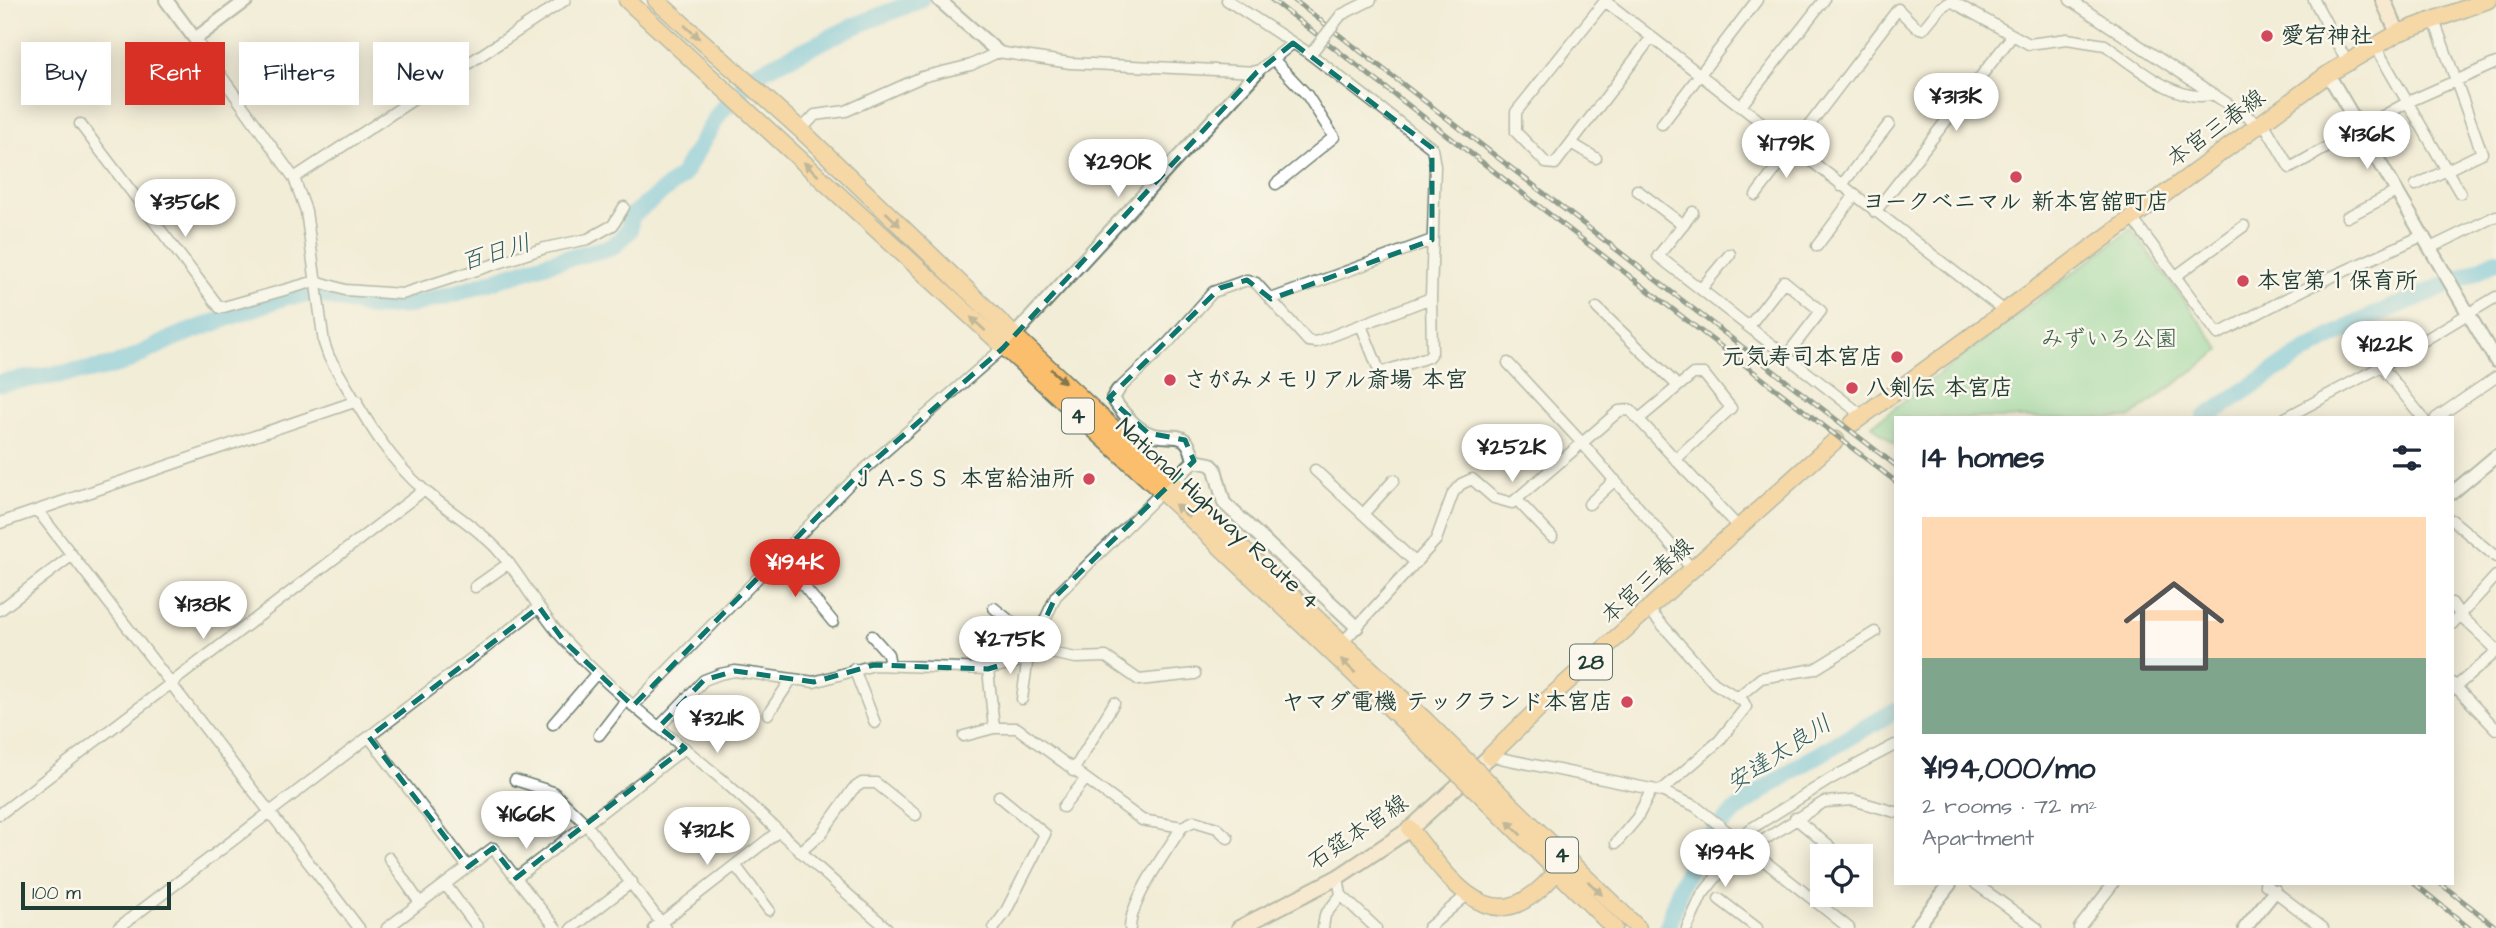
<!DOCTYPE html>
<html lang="en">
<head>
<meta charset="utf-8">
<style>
	body { margin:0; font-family:"Architects Daughter","Klee One",sans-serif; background:#f6f6f7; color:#1f2937; height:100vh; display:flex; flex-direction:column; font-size:26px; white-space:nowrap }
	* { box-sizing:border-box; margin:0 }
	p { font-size:23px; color:#747a83 }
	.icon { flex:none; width:38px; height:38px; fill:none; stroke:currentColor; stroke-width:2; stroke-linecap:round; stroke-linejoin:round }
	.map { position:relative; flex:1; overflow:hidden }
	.panel { position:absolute; left:1894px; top:416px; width:560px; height:469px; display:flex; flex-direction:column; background:#fff; border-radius:0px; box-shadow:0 4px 18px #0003 }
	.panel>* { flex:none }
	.top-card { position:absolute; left:21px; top:42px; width:665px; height:63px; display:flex; gap:14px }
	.buttons { position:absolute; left:1810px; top:844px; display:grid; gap:14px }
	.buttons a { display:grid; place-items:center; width:63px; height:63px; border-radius:0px; background:#fff; box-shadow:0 4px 18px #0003; font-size:35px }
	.scale { position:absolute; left:21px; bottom:18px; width:150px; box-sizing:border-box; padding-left:7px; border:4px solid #1f3d34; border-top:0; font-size:19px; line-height:24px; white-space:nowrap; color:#1f3d34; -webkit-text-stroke:5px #fbf7ec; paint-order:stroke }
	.price { position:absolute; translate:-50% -60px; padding:0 16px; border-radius:24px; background:#fff; color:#222; font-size:23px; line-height:46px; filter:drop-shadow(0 2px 4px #0008) }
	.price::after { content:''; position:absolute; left:50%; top:42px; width:21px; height:16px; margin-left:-10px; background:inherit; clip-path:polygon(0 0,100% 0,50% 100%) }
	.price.selected { background:#d93025; color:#fff }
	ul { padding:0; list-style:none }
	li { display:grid; align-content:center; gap:14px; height:371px; padding:0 28px }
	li+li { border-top:2px solid #e0e1e3 }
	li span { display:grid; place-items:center; height:217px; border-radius:0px; color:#555 }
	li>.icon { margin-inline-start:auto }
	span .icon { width:126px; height:126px; fill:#fffc; stroke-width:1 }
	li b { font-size:30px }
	h2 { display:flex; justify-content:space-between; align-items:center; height:84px; padding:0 28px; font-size:30px }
	.tag { padding:0 24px; border-radius:0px; background:#fff; box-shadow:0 4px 18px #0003; font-size:24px; line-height:63px }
	.tag.selected { background:#d93025; color:#fff }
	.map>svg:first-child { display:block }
	.green { fill:#82d598; stroke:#508966; stroke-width:2 }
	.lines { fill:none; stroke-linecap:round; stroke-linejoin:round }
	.river { stroke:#61c0df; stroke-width:18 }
	.minor-casing { stroke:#697b6d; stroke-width:13 }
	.tertiary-casing { stroke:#697b6d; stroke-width:16 }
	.secondary-casing { stroke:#697b6d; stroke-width:18 }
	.primary-casing { stroke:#697b6d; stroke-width:19 }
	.trunk-casing { stroke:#697b6d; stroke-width:19 }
	.minor { stroke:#fff; stroke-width:10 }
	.tertiary { stroke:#fff; stroke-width:12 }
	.secondary { stroke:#fde5c5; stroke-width:14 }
	.primary { stroke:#fabe6d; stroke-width:16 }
	.trunk { stroke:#fabe6d; stroke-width:16 }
	.rail-casing { stroke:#1f3d34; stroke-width:5 }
	.rail { stroke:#fbf7ec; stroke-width:2.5; stroke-dasharray:8; stroke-linecap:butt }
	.minor-bridge-casing { stroke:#697b6d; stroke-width:13; stroke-linecap:butt }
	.trunk-bridge-casing { stroke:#697b6d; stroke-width:19; stroke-linecap:butt }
	.minor-bridge { stroke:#fff; stroke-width:10 }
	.trunk-bridge { stroke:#fabe6d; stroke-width:16 }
	.oneway { fill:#82774e }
	.marked { fill:none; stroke:#0f766e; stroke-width:5; stroke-dasharray:14 9; stroke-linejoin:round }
	.poi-dot { fill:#d1495b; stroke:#fbf7ec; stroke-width:2.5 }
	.labels { text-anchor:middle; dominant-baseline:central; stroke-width:5; stroke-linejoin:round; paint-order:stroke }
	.shield { fill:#fbf7ec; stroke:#61756b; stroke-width:2 }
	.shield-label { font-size:21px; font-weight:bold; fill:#1f3d34 }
	.poi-label { font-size:23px; font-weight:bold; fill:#1f3d34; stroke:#fbf7ec; text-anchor:start }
	.street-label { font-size:23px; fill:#1f3d34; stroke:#fbf7ec }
	.park-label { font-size:23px; fill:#335b48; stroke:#fbf7ec }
	.water-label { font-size:24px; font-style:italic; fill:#305e5f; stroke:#fbf7ec }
</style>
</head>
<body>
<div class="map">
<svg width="2496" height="928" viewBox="0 0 2496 928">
	<rect width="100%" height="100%" fill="#fbf7ec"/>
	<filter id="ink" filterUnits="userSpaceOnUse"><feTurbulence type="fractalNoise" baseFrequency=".0143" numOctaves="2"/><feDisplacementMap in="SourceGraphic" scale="14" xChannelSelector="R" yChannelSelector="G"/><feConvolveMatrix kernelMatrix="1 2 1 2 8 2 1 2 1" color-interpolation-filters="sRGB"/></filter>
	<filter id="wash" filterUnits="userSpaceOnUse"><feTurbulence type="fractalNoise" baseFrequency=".00686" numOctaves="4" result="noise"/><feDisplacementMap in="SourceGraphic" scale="28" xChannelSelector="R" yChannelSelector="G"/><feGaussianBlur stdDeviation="1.57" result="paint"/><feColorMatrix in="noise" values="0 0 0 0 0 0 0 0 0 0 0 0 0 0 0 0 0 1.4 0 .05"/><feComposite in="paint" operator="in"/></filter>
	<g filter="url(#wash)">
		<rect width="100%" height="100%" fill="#f2edd7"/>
		<path class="green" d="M2131,229L2221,350L2129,418H1895V445L1872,425Z"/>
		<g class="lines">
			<path class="river" d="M0,383L103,368L125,362L173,338L286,296L320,294L370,307L409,305L456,293L551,262L613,247L629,230L631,216L681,177L720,112L757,73L852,27L920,0
				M2205,418C2251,386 2299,353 2350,327C2398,303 2449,287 2496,261
				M1668,928C1676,897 1686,865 1707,840C1746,791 1839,743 1895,711"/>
		</g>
	</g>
	<g filter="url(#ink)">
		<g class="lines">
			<defs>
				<path id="minor" d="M1227,0L1293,43
					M2070,0L2260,125
					M2314,0L2347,62
					M1341,15L1371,0
					M1651,38L1555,164L1546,163L1516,132V112L1605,1L2006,312
					M195,39L294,178L306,211L324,343L329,357C358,404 382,454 424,490C448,511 476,526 498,550C524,579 540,615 567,643C615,695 672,737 726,783C780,831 831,882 887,928
					M2375,46L2460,193
					M1273,59L1307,95L1334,137L1276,184
					M1741,106L1824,0
					M2263,122L2290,168L2408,102L2496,63
					M80,124L220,308L316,281L345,290L402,294L545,248L588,239L613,225L624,207
					M1662,124L1757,0
					M801,130L815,115L846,111L922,77L971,65L998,52L1070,63L1257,72L1293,43L1310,54L1313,51
					M1571,143L1596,158
					M294,178L565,0
					M2416,185L2482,153L2434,20
					M1841,186L1889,124
					M1637,190L1683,225
					M1756,195L1898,9L1916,27L1923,29L1941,7L1951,1L2029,44L2067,39L2105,45C2131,63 2179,106 2213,94
					M1693,212L1658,256L1863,416
					M1875,212L2013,35
					M2347,217L2398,191
					M2132,218L2218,334L2307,288L2424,235
					M1817,246L1854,196
					M2432,247L2496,216
					M2176,276L2244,226
					M1701,289L1730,254
					M1271,299L1432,240
					M1597,308L1677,385
					M1361,325L1380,373L1428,357L1432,352L1431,298
					M1749,326L1784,281L1821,311L1786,356
					M1508,363L1582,443L1619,411L1630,410L1739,528
					M2381,366L2423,418
					M1118,390L1168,343L1213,292L1247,280L1256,283L1308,341L1316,342L1431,298L1435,166L1432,148L1310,54
					M2285,418L2375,370L2496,297
					M2436,418L2496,377
					M1639,419L1693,374H1704L1731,408L1676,459
					M1315,470L1416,563
					M1517,500L1552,537
					M1589,504L1615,480
					M38,511L359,928
					M1363,514L1394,480
					M2452,520L2496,557
					M0,523L357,401
					M779,556L833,622
					M475,587L509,563
					M2452,603L2461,616L2496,649
					M994,608L1035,641
					M0,610L71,556
					M1649,610L1714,683L1743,701L1746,707L1719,741L1661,791
					M2452,624L2496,576
					M872,636L888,654L890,665
					M1344,641L1436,540L1453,493L1461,484L1472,479L1494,498L1512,503L1582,443L1693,570
					M1031,649L1076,658L1106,657L1139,680L1195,674
					M854,669L875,723
					M988,669L994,728H1017L1142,820L1182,827C1166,852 1131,899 1130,928
					M2452,683L2496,729
					M2452,690L2496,652
					M1737,698L1761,678L1815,669L1875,632
					M1022,699L1028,657
					M633,706L858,475L1003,348
					M768,714L791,680
					M553,724L596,674
					M659,727L704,680L720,674L735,671L814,682L874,665L988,669L1017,662L1028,657L1056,596L1162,492
					M599,735L626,700
					M964,736L994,728
					M369,737L468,867
					M1490,756L1661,791L1695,806L1849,928
					M1073,771L1114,703
					M515,780L553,792L586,824L665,928
					M1063,807L1085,780
					M0,814L424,490
					M1795,818L1830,847
					M1182,827L1194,821L1217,828L1228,838
					M1740,839L1749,830L1832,778L1895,745
					M1616,843L1637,818L1652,789
					M1751,848L1824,802L1853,800L1895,812
					M800,852L821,834L853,789L862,783H876L916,815
					M389,858L420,903
					M735,865L769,910
					M516,878L556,928
					M445,884L478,928
					M1976,884L2037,928
					M2265,884L2323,928
					M1341,895L1376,928
					M1719,899L1757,928
					M118,928L539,607
					M387,928L493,848L516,878L685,748
					M572,928L632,882
					M654,928L779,831
					M994,928L1005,913L1045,834L999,796
					M1323,928L1325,915L1341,895L1338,877
					M1428,928L1468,894
					M1687,928L1702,895L1744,842
					M2079,928L2113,884"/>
				<path id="tertiary" d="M166,0L195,39L247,0
					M939,0L998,52
					M2328,74L2496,361
					M1008,342L1257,72
					M1118,390L1113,398C1119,409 1136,429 1148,433C1171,443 1187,424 1194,461L1167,487
					M1194,461L1210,464L1215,469L1224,503L1357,627
					M2452,493L2496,456
					M1916,928L1950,884
					M2245,928L2275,891"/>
				<path id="secondary" d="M2383,0L2398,33
					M1239,928L1338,877L1410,829L1490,756"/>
				<path id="primary" d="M1853,423L2328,74L2398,33L2488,0
					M1490,756L1546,701L1836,440"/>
				<path id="trunk" d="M627,0L1189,517L1414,731
					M656,0L801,130L1014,335L1425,720
					M1494,788L1638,928
					M1484,798L1614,928
					M1410,829C1436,860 1476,928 1523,901C1540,892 1554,875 1567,861"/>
			</defs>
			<use href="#minor" class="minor-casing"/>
			<use href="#tertiary" class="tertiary-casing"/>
			<use href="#secondary" class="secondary-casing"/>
			<use href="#primary" class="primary-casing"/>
			<use href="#trunk" class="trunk-casing"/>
			<use href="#minor" class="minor"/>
			<use href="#tertiary" class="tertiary"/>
			<use href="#secondary" class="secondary"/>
			<use href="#primary" class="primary"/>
			<use href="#trunk" class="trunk"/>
			<defs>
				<path id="rail" d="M1272,0L1895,481
					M1294,0L1895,465
					M2415,884L2469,928
					M2441,884L2496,927"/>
			</defs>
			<use href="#rail" class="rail-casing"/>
			<use href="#rail" class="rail"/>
			<defs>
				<path id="minor-bridge" d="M1313,51L1341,15"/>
				<path id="trunk-bridge" d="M1425,720L1494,788
					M1414,731L1484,798"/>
			</defs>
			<use href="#minor-bridge" class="minor-bridge-casing"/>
			<use href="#trunk-bridge" class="trunk-bridge-casing"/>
			<use href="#minor-bridge" class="minor-bridge"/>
			<use href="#trunk-bridge" class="trunk-bridge"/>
		</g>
		<defs><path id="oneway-solid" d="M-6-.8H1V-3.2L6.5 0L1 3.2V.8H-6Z" transform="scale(1.75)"/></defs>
		<g class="oneway">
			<use href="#oneway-solid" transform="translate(692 32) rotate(42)"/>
			<use href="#oneway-solid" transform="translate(811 169) rotate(-137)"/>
			<use href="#oneway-solid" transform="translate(893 219) rotate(44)"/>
			<use href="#oneway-solid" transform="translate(978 324) rotate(-137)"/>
			<use href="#oneway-solid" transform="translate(1058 376) rotate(43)"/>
			<use href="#oneway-solid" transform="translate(1182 511) rotate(-137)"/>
			<use href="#oneway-solid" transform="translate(1348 666) rotate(-136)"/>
			<use href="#oneway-solid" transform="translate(1514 828) rotate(-135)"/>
			<use href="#oneway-solid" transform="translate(1595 888) rotate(44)"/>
		</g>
	</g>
	<path d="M0 0H2496V928H0ZM1293,43L1432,148V240L1271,299L1247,280L1220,288L1109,398L1148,433L1185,440L1194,461L1056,596L1028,657L988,669L874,665L814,682L735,671L704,680L659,727L685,748L516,878L493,848L468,867L369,737L539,607L564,641L633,706L858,475L1003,348L1257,72Z" fill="#f2edd7" fill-opacity=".55" fill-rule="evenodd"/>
	<path class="marked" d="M1293,43L1432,148V240L1271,299L1247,280L1220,288L1109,398L1148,433L1185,440L1194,461L1056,596L1028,657L988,669L874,665L814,682L735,671L704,680L659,727L685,748L516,878L493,848L468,867L369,737L539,607L564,641L633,706L858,475L1003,348L1257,72Z"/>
	<g class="poi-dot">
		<circle cx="2267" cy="36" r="7"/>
		<circle cx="2016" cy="177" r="7"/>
		<circle cx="2243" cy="281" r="7"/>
		<circle cx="1897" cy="357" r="7"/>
		<circle cx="1170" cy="380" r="7"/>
		<circle cx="1852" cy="388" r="7"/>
		<circle cx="1089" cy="479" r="7"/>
		<circle cx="1627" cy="702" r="7"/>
	</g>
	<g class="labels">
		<g class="shield">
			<rect x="1062" y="398.5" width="32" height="35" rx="5"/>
			<rect x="1570" y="644.5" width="42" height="35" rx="5"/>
			<rect x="1546" y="837.5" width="32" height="35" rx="5"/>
		</g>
		<g class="shield-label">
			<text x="1078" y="416">4</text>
			<text x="1591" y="662">28</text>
			<text x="1562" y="855">4</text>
		</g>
		<g class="poi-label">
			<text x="2281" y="36">愛宕神社</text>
			<text x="2016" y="202" text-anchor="middle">ヨークベニマル 新本宮舘町店</text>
			<text x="2257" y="281">本宮第１保育所</text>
			<text x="1883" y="357" text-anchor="end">元気寿司本宮店</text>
			<text x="1184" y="380">さがみメモリアル斎場 本宮</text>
			<text x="1866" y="388">八剣伝 本宮店</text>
			<text x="1075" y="479" text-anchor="end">ＪＡ-ＳＳ 本宮給油所</text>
			<text x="1613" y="702" text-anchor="end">ヤマダ電機 テックランド本宮店</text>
		</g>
		<g class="street-label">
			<text transform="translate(2216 128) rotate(-36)">本宮三春線</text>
			<text transform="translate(1218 514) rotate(43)">National Highway Route 4</text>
			<text transform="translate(1647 581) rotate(-42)">本宮三春線</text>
			<text transform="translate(1358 832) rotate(-34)">石筵本宮線</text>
		</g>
		<g class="park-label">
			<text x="2109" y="339">みずいろ公園</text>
		</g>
		<g class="water-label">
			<text transform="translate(496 253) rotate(-17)">百日川</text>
			<text transform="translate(1779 754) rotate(-33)">安達太良川</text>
		</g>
	</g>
</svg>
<div class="buttons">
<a><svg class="icon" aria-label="locate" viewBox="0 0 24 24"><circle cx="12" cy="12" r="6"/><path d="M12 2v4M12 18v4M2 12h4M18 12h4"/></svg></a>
</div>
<div class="scale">100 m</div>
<b class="price" style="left:1956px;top:133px">¥313K</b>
<b class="price" style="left:2367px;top:171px">¥136K</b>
<b class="price" style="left:1786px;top:180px">¥179K</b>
<b class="price" style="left:1118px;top:199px">¥290K</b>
<b class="price" style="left:185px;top:239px">¥356K</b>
<b class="price" style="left:2385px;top:381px">¥122K</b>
<b class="price" style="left:1512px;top:484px">¥252K</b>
<b class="price selected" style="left:795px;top:599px">¥194K</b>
<b class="price" style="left:203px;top:641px">¥138K</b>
<b class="price" style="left:1010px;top:676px">¥275K</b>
<b class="price" style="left:717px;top:755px">¥321K</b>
<b class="price" style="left:526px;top:851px">¥166K</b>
<b class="price" style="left:707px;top:867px">¥312K</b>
<b class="price" style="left:1725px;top:889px">¥194K</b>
<div class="top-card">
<a class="tag">Buy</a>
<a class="tag selected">Rent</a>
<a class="tag">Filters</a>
<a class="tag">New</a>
</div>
<section class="panel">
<h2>14 homes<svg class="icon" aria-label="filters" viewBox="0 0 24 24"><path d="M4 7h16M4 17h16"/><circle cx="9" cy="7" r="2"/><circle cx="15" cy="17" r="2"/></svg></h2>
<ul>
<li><span style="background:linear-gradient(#ffd9b3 65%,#7fa58c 0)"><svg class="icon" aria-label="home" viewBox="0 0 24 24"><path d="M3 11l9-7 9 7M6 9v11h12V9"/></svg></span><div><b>¥194,000/mo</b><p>2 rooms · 72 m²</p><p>Apartment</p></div></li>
</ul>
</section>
</div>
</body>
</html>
